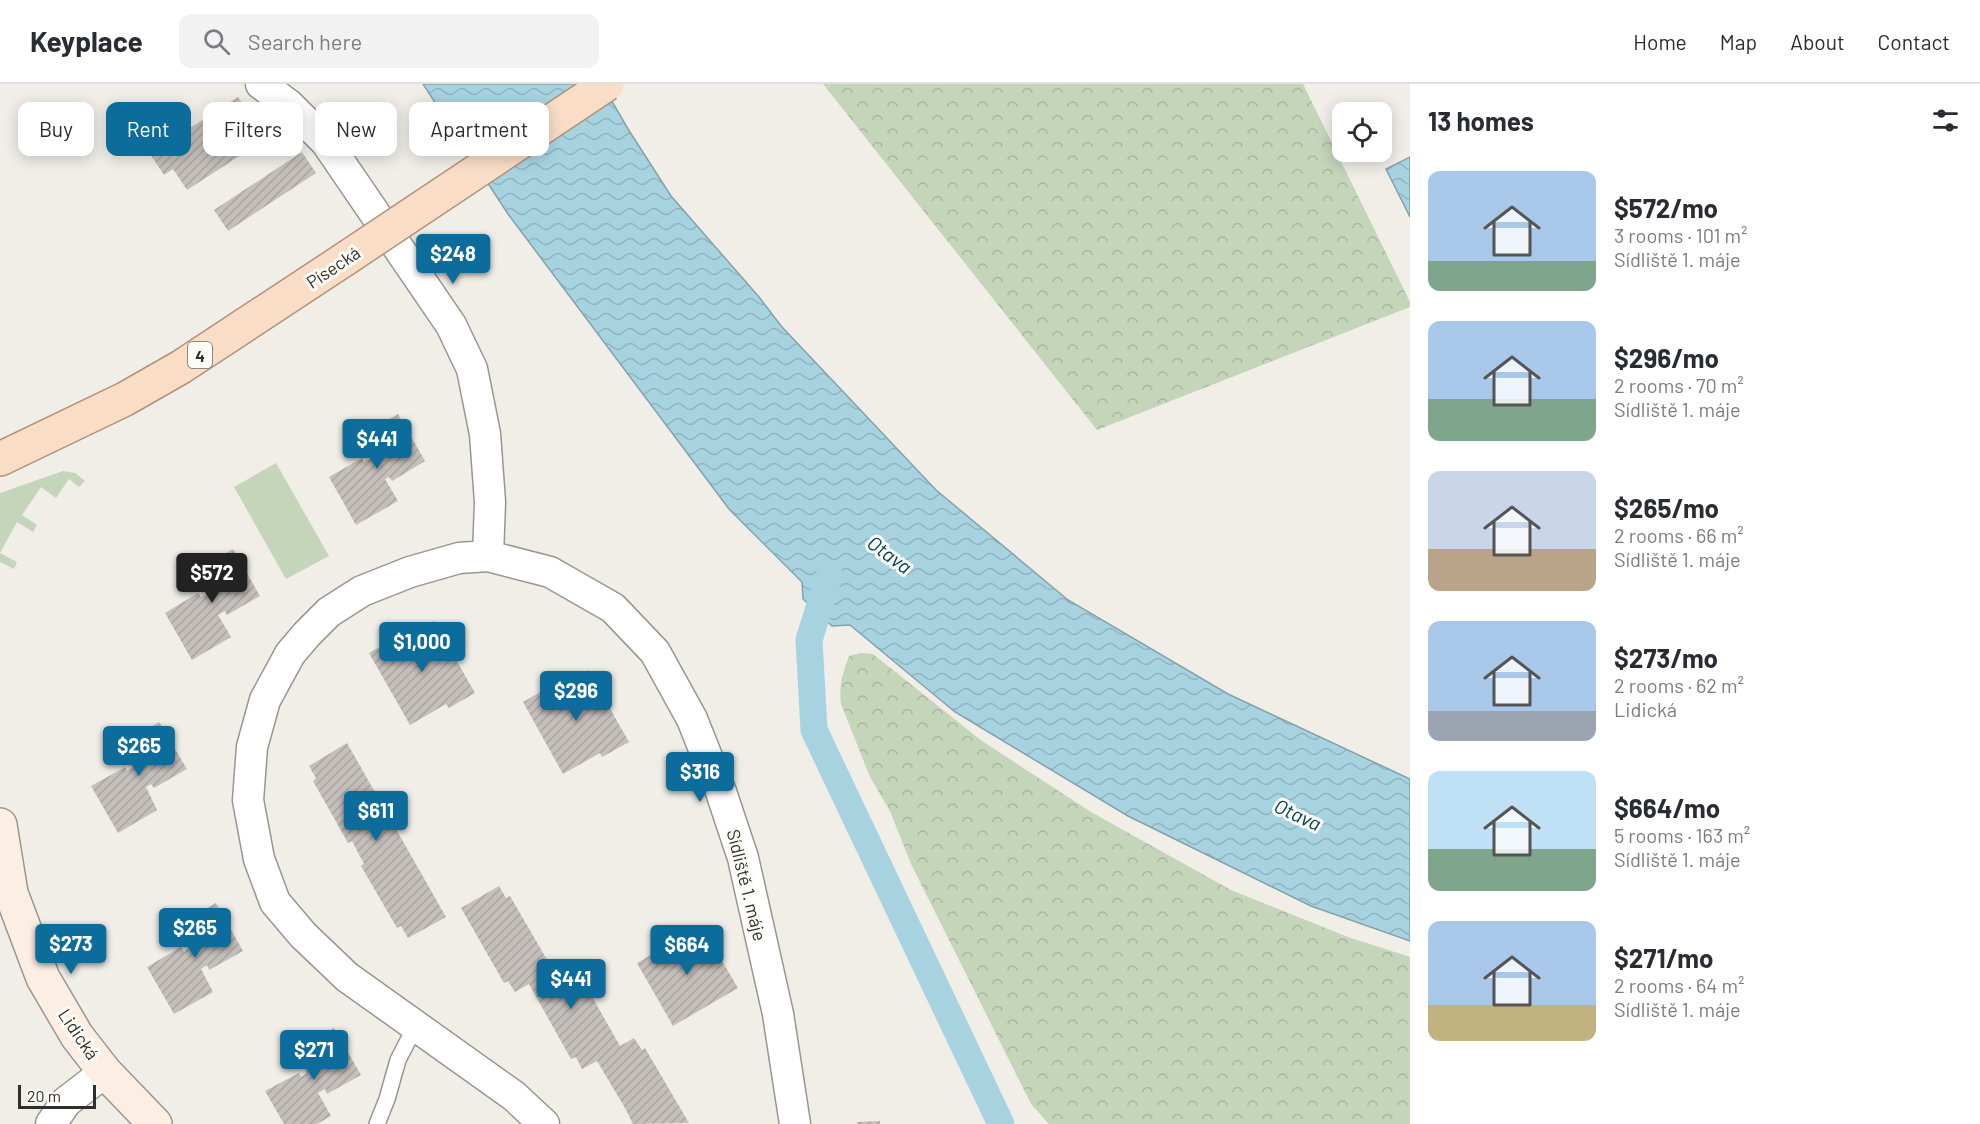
<!DOCTYPE html>
<html lang="en">
<head>
<meta charset="utf-8">
<style>
	body { margin:0; font-family:Barlow,sans-serif; background:#f2f2f3; color:#2b2b33; height:100vh; display:flex; flex-direction:column; font-size:22px; white-space:nowrap }
	* { box-sizing:border-box; margin:0 }
	p { font-size:20px; color:#7c7c81 }
	.icon { flex:none; width:33px; height:33px; fill:none; stroke:currentColor; stroke-width:2; stroke-linecap:round; stroke-linejoin:round }
	.map { position:relative; flex:1; overflow:hidden }
	.panel { display:flex; flex-direction:column; background:#fff; width:570px }
	.panel>* { flex:none }
	.guide { position:absolute; left:18px; top:18px; width:570px; height:54px; display:flex; gap:12px }
	.controls { position:absolute; left:1332px; top:18px; display:grid; gap:12px }
	.controls a { display:grid; place-items:center; width:60px; height:60px; border-radius:12px; background:#fff; box-shadow:0 3px 15px #0003; font-size:30px }
	.scale { position:absolute; left:18px; bottom:15px; width:78px; box-sizing:border-box; padding-left:6px; border:3px solid #302f2d; border-top:0; font-size:16px; line-height:21px; white-space:nowrap; color:#302f2d; -webkit-text-stroke:4px #fdfbf5; paint-order:stroke }
	.price { position:absolute; translate:-50% -51px; padding:0 14px; border-radius:6px; background:#0c6c9b; color:#fff; font-size:20px; line-height:39px; filter:drop-shadow(0 2px 3px #0008) }
	.price::after { content:''; position:absolute; left:50%; top:36px; width:18px; height:14px; margin-left:-9px; background:inherit; clip-path:polygon(0 0,100% 0,50% 100%) }
	.price.selected { background:#222; color:#fff }
	ul { padding:0; list-style:none }
	li { display:flex; align-items:center; gap:18px; height:150px; padding:0 18px }
	li span { display:grid; place-items:center; flex:none; width:168px; height:120px; border-radius:12px; color:#555 }
	li>.icon { margin-inline-start:auto }
	span .icon { width:72px; height:72px; fill:#fffc; stroke-width:1 }
	li b { font-size:26px }
	h2 { display:flex; justify-content:space-between; align-items:center; height:72px; padding:0 18px; font-size:26px }
	.tag { padding:0 21px; border-radius:12px; background:#fff; box-shadow:0 3px 15px #0003; font-size:21px; line-height:54px }
	.tag.selected { background:#0c6c9b; color:#fff }
	header { display:flex; align-items:center; gap:36px; box-sizing:border-box; height:84px; padding:0 30px; background:#fff; border-bottom:2px solid #e1e1e2 }
	header strong { font-size:28px }
	nav { display:flex; gap:33px; margin-inline-start:auto; font-size:21px }
	.search { width:420px; height:54px; background:#f2f2f3; display:flex; align-items:center; gap:15px; box-sizing:border-box; padding:0 21px; border-radius:12px; color:#7c7c81; font-size:22px }
	main { display:flex; flex:1; min-height:0 }
	.map>svg:first-child { display:block }
	.green { fill:#c4d5ba }
	.forest { fill:url(#forest-crowns) }
	.water { fill:url(#water-waves); stroke:#83a2ab; stroke-width:1.5 }
	.lines { fill:none; stroke-linecap:round; stroke-linejoin:round }
	.canal { stroke:#a7d3e1; stroke-width:27 }
	.building { fill:url(#building-hatch) }
	.lane-casing { stroke:#989690; stroke-width:18 }
	.street-casing { stroke:#989690; stroke-width:33 }
	.secondary-casing { stroke:#989690; stroke-width:36 }
	.primary-casing { stroke:#b09278; stroke-width:36 }
	.lane { stroke:#fff; stroke-width:15 }
	.street { stroke:#fff; stroke-width:30 }
	.secondary { stroke:#fceee3; stroke-width:33 }
	.primary { stroke:#f9ddc7; stroke-width:33 }
	.primary-bridge-casing { stroke:#b09278; stroke-width:36; stroke-linecap:butt }
	.primary-bridge { stroke:#f9ddc7; stroke-width:33 }
	.labels { text-anchor:middle; dominant-baseline:central; stroke-width:6; stroke-linejoin:round; paint-order:stroke }
	.shield { fill:#fdfbf5; stroke:#6e6c69; stroke-width:1.5 }
	.shield-label { font-size:16px; font-weight:bold; fill:#302f2d }
	.street-label { font-size:18px; fill:#302f2d; stroke:#fdfbf5 }
	.water-label { font-size:20px; font-style:italic; fill:#004251; stroke:#fdfbf5 }
</style>
</head>
<body>
<header>
<strong>Keyplace</strong>
<div class="search"><svg class="icon" aria-label="search" viewBox="0 0 24 24"><circle cx="10" cy="10" r="6"/><path d="M15 15l6 6"/></svg>Search here</div>
<nav><a>Home</a><a>Map</a><a>About</a><a>Contact</a></nav>
</header>
<main>
<div class="map">
<svg width="1410" height="1040" viewBox="0 0 1410 1040">
	<defs>
		<pattern id="forest-crowns" width="20" height="18" patternUnits="userSpaceOnUse" patternTransform="scale(1.5)"><rect width="20" height="18" fill="#c4d5ba"/><path d="M2 6a3 3 0 1 1 6 0M12 15a3 3 0 1 1 6 0" fill="none" stroke="#a9b7a0"/></pattern>
		<pattern id="water-waves" width="16" height="10" patternUnits="userSpaceOnUse" patternTransform="scale(1.5)"><rect width="16" height="10" fill="#a7d3e1"/><path d="M0 5q4-4 8 0t8 0" fill="none" stroke="#90b5c1"/></pattern>
		<pattern id="building-hatch" width="6" height="6" patternUnits="userSpaceOnUse" patternTransform="scale(1.5)"><rect width="6" height="6" fill="#c5bfbb"/><path d="M-1 1l2-2M0 6l6-6M5 7l2-2" fill="none" stroke="#aaa4a1"/></pattern>
	</defs>
	<rect width="100%" height="100%" fill="#f0eee7"/>
	<path class="green" d="M276,379L329,472L286,495L234,403Z
		M63,387L75,389L85,397L79,403L69,395L56,414L41,403L22,431L37,441L33,448L17,438L0,469L17,478L14,485L0,478V409Z"/>
	<path class="forest" d="M823,0H1303L1410,218V223L1097,346Z
		M861,569L873,570L982,657L1091,728L1231,806L1348,853L1410,873V1040H1049L1031,1020L911,780L890,727L870,693L841,620C839,600 842,591 849,572Z"/>
	<path class="water" d="M423,0H602L628,45L671,112L759,213L782,243L936,406L1068,516L1228,610L1410,695V857L1311,822L1128,732L955,628L850,541L832,542L803,515L802,498L729,425L508,130Z
		M1410,73V133L1386,85Z"/>
	<g class="lines">
		<path class="canal" d="M829,492L809,556L814,646L1001,1040"/>
	</g>
	<path class="building" d="M238,13L252,34L262,28L275,49L187,106L173,85L164,91L150,70Z
		M302,68L316,89L228,147L214,126Z
		M398,330L425,377L392,397L389,393L385,395L398,417L356,441L329,393L362,374L364,378L371,374L359,352Z
		M233,465L260,512L227,531L225,527L218,531L231,553L192,576L165,529L198,509L201,513L207,510L194,488Z
		M434,537L475,609L449,624L446,620L410,641L369,569L395,554L398,558Z
		M588,586L629,658L602,673L600,669L563,690L523,618L549,603L551,607Z
		M159,638L187,685L154,704L151,700L146,703L157,726L118,749L91,702L125,683L127,687L133,683L120,661Z
		M347,659L446,833L408,854L401,842L397,844L361,782L364,780L352,757L348,759L313,697L316,694L309,682Z
		M499,802L506,814L510,812L553,886L567,878L574,890L578,888L620,962L634,954L642,966L645,964L689,1039L633,1040L625,1024L597,977L582,985L576,973L571,975L529,900L515,908L508,897L504,899L461,824Z
		M216,819L243,867L209,886L207,881L201,885L213,908L174,930L147,883L181,863L184,868L189,864L176,842Z
		M698,844L702,849L705,848L738,904L673,942L637,879Z
		M334,944L361,991L327,1010L325,1005L318,1009L331,1032L317,1040H284L265,1007L299,989L301,993L307,989L295,966Z
		M880,1037V1040H857V1038Z"/>
	<g class="lines">
		<defs>
			<path id="lane" d="M377,1040L387,1015L398,976L416,941"/>
			<path id="street" d="M261,0L289,21L326,58L451,241L472,285L485,350L490,418L488,472
				M51,1040L66,1018L105,988
				M544,1040L514,1012L347,893L303,851L275,818L259,775L248,716L252,663L265,616L290,570L307,550L329,528L362,507L410,488L459,474L488,472L550,488L613,524L655,568L692,635L721,708L743,774L778,930L795,1040"/>
			<path id="secondary" d="M0,741L11,809L43,894L77,952L105,988L155,1040"/>
			<path id="primary" d="M0,375L125,315L181,283L342,177"/>
		</defs>
		<use href="#lane" class="lane-casing"/>
		<use href="#street" class="street-casing"/>
		<use href="#secondary" class="secondary-casing"/>
		<use href="#primary" class="primary-casing"/>
		<use href="#lane" class="lane"/>
		<use href="#street" class="street"/>
		<use href="#secondary" class="secondary"/>
		<use href="#primary" class="primary"/>
		<defs>
			<path id="primary-bridge" d="M342,177L607,0"/>
		</defs>
		<use href="#primary-bridge" class="primary-bridge-casing"/>
		<use href="#primary-bridge" class="primary-bridge"/>
	</g>
	<g class="labels">
		<rect class="shield" x="188" y="258" width="24" height="26" rx="4.5"/>
		<g class="shield-label">
			<text x="200" y="271">4</text>
		</g>
		<g class="street-label">
			<text transform="translate(333 183) rotate(-34)">Písecká</text>
			<text transform="translate(747 801) rotate(76)">Sídliště 1. máje</text>
			<text transform="translate(79 950) rotate(56)">Lidická</text>
		</g>
		<g class="water-label">
			<text transform="translate(890 470) rotate(36)">Otava</text>
			<text transform="translate(1298 730) rotate(25)">Otava</text>
		</g>
	</g>
</svg>
<div class="controls">
<a><svg class="icon" aria-label="locate" viewBox="0 0 24 24"><circle cx="12" cy="12" r="6"/><path d="M12 2v4M12 18v4M2 12h4M18 12h4"/></svg></a>
</div>
<div class="scale">20 m</div>
<b class="price" style="left:453px;top:201px">$248</b>
<b class="price" style="left:377px;top:386px">$441</b>
<b class="price selected" style="left:212px;top:520px">$572</b>
<b class="price" style="left:422px;top:589px">$1,000</b>
<b class="price" style="left:576px;top:638px">$296</b>
<b class="price" style="left:139px;top:693px">$265</b>
<b class="price" style="left:700px;top:719px">$316</b>
<b class="price" style="left:376px;top:758px">$611</b>
<b class="price" style="left:195px;top:875px">$265</b>
<b class="price" style="left:71px;top:891px">$273</b>
<b class="price" style="left:687px;top:892px">$664</b>
<b class="price" style="left:571px;top:926px">$441</b>
<b class="price" style="left:314px;top:997px">$271</b>
<div class="guide">
<a class="tag">Buy</a>
<a class="tag selected">Rent</a>
<a class="tag">Filters</a>
<a class="tag">New</a>
<a class="tag">Apartment</a>
</div>
</div>
<section class="panel">
<h2>13 homes<svg class="icon" aria-label="filters" viewBox="0 0 24 24"><path d="M4 7h16M4 17h16"/><circle cx="9" cy="7" r="2"/><circle cx="15" cy="17" r="2"/></svg></h2>
<ul>
<li><span style="background:linear-gradient(#a9c7e8 75%,#7fa58c 0)"><svg class="icon" aria-label="home" viewBox="0 0 24 24"><path d="M3 11l9-7 9 7M6 9v11h12V9"/></svg></span><div><b>$572/mo</b><p>3 rooms · 101 m²</p><p>Sídliště 1. máje</p></div></li>
<li><span style="background:linear-gradient(#a9c7e8 65%,#7fa58c 0)"><svg class="icon" aria-label="home" viewBox="0 0 24 24"><path d="M3 11l9-7 9 7M6 9v11h12V9"/></svg></span><div><b>$296/mo</b><p>2 rooms · 70 m²</p><p>Sídliště 1. máje</p></div></li>
<li><span style="background:linear-gradient(#c9d6e8 65%,#b9a48a 0)"><svg class="icon" aria-label="home" viewBox="0 0 24 24"><path d="M3 11l9-7 9 7M6 9v11h12V9"/></svg></span><div><b>$265/mo</b><p>2 rooms · 66 m²</p><p>Sídliště 1. máje</p></div></li>
<li><span style="background:linear-gradient(#a9c7e8 75%,#9aa5b1 0)"><svg class="icon" aria-label="home" viewBox="0 0 24 24"><path d="M3 11l9-7 9 7M6 9v11h12V9"/></svg></span><div><b>$273/mo</b><p>2 rooms · 62 m²</p><p>Lidická</p></div></li>
<li><span style="background:linear-gradient(#bfe0f5 65%,#7fa58c 0)"><svg class="icon" aria-label="home" viewBox="0 0 24 24"><path d="M3 11l9-7 9 7M6 9v11h12V9"/></svg></span><div><b>$664/mo</b><p>5 rooms · 163 m²</p><p>Sídliště 1. máje</p></div></li>
<li><span style="background:linear-gradient(#a9c7e8 70%,#c2b280 0)"><svg class="icon" aria-label="home" viewBox="0 0 24 24"><path d="M3 11l9-7 9 7M6 9v11h12V9"/></svg></span><div><b>$271/mo</b><p>2 rooms · 64 m²</p><p>Sídliště 1. máje</p></div></li>
</ul>
</section>
</main>
</body>
</html>
